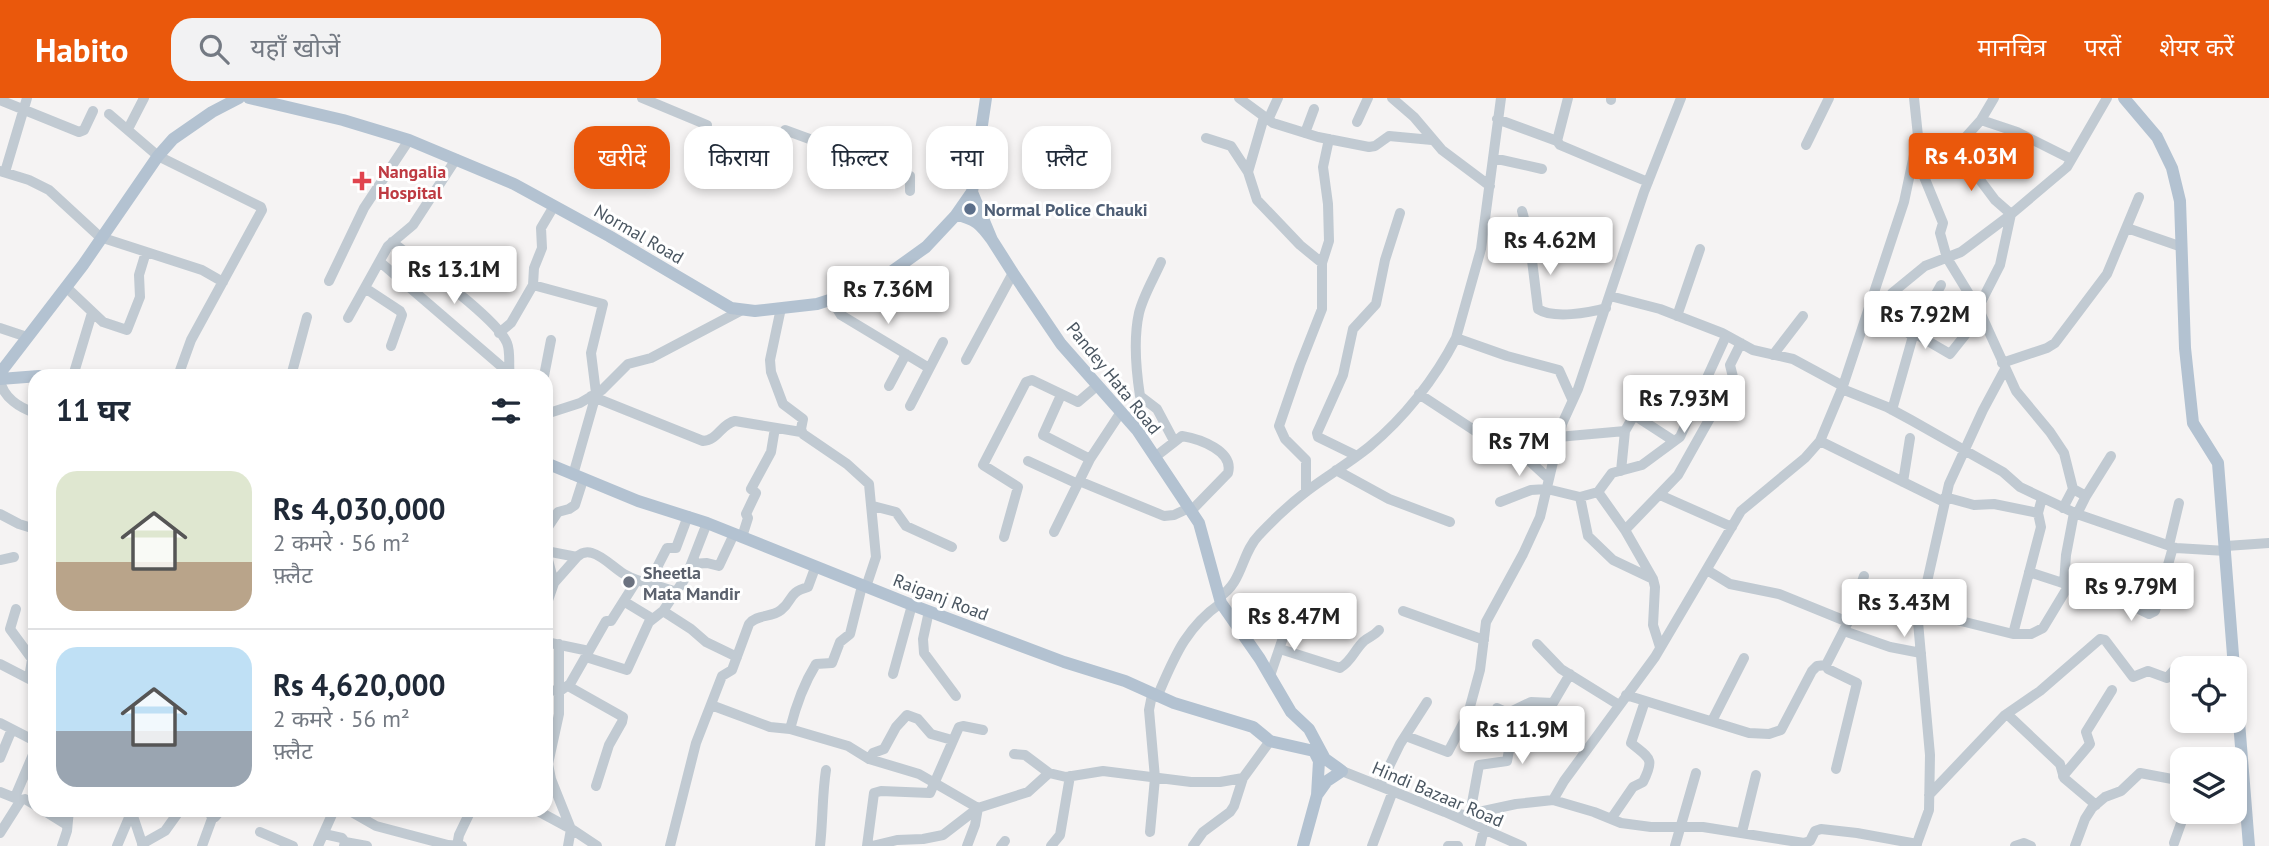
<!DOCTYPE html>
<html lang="hi">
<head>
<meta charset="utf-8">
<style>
	body { margin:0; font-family:"PT Sans","Noto Sans Devanagari",sans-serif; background:#f2f2f3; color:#1f2937; height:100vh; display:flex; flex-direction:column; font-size:26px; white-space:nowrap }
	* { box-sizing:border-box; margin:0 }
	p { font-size:23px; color:#747a83 }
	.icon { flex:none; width:38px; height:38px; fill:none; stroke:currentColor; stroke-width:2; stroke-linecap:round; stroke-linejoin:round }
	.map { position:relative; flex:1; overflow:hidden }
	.drawer { position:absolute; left:28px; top:271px; width:525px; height:448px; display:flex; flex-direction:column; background:#fff; border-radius:21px; box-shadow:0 4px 10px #0003 }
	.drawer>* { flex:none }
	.top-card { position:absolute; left:574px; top:28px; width:665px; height:63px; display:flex; gap:14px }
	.fabs { position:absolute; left:2170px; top:558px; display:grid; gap:14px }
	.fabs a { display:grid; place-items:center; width:77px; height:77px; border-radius:14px; background:#fff; box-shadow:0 4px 10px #0003; font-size:35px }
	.price { position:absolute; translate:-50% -60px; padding:0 16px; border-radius:7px; background:#fff; color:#222; font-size:23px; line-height:46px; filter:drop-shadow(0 2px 4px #0008) }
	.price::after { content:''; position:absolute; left:50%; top:42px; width:21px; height:16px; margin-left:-10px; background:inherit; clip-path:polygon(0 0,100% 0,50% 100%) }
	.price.active { background:#ea580c; color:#fff }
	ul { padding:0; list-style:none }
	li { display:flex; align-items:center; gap:21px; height:175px; padding:0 28px }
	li+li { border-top:2px solid #e0e1e3 }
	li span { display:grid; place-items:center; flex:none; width:196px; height:140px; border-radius:21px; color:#555 }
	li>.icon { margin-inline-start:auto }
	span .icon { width:84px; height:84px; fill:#fffc; stroke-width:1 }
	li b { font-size:30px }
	h2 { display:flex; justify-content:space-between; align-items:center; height:84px; padding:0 28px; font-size:30px }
	.tag { padding:0 24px; border-radius:21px; background:#fff; box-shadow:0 4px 10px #0003; font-size:24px; line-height:63px }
	.tag.active { background:#ea580c; color:#fff }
	header { display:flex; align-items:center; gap:42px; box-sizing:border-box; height:98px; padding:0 35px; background:#ea580c; color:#fff }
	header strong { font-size:33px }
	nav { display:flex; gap:38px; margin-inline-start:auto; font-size:24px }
	.search { width:490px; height:63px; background:#f2f2f3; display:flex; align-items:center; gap:18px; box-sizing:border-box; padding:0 24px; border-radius:21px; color:#747a83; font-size:26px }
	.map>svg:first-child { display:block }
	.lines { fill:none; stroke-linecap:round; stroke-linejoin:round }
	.minor { stroke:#c1cad2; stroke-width:10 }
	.major { stroke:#b3c2d1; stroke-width:12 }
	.health-dot { fill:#e0444e; stroke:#fff; stroke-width:2.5 }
	.service-dot { fill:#5c6f8a; stroke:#fff; stroke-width:2.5 }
	.worship-dot { fill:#6b7280; stroke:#fff; stroke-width:2.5 }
	.labels { text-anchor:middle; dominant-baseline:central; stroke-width:6; stroke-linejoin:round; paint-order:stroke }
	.health-label { font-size:18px; font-weight:bold; fill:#be3a42; stroke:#fff; text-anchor:start }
	.service-label { font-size:18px; font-weight:bold; fill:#4e5e75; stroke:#fff; text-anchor:start }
	.street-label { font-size:18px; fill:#4a5661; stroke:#fff }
	.worship-label { font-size:18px; font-weight:bold; fill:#5b616d; stroke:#fff; text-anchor:start }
</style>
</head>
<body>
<header>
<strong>Habito</strong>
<div class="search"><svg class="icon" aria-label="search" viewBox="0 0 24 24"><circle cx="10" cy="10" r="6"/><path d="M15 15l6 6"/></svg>यहाँ खोजें</div>
<nav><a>मानचित्र</a><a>परतें</a><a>शेयर करें</a></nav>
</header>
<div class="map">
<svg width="2269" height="748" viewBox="0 0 2269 748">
	<rect width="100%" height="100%" fill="#f5f3f3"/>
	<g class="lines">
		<path class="minor" d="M642,0L707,27
			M1239,0L1273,25L1318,39L1369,49L1375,48L1389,38L1432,42
			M1392,0L1414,19L1442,52L1490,88
			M1568,0L1557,43L1560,47L1648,84
			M0,2L79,34L84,32L93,13
			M1611,2V0
			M109,16L158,58L261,109L262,112L191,242L178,278
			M1497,21L1557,43
			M1268,22L1278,0
			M1981,22L2017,34L2071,61
			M1357,24L1368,0
			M128,31L144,0
			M785,32L910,78V93
			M1305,35L1314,11
			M1206,40L1231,48L1248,74L1257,102L1300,147L1322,165
			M1806,47L1829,0
			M1949,54L1977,78L1995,102L2011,116L2000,167L1978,210
			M1493,60L1542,71
			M1920,69L1943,125L1940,135L1947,160L1980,214L2016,293L2050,334L2064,355L2073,391L2086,398L2077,416L2176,450L2226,453
			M1916,71L1954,52L1981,22L1994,0
			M0,73L29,82L49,92L100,139L202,172L223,184
			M5,74L27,0
			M1248,74L1264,19
			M554,108L541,130L542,150L534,170L533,187L603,206L591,255L596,295
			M1522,113L1529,138L1538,211C1553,221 1589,215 1606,210
			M2127,130L2182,149
			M392,144C416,163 497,220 507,245C511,255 508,268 510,278
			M380,164L509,275
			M1161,164C1154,180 1143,198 1139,215C1133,242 1136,272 1140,298L1157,311L1174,343
			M329,183L364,110L409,42
			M66,189L103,224L127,232L140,199L139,177L146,154
			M365,190L400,213L402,217L391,248
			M1892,195L1925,168L1961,154L2009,118L2067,69L2107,0
			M1610,198L1660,211L1722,235L1753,252L1793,261L1843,288
			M831,201L841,217L929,270
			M781,210L770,262L771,274L783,306L803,321L801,331L803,336L847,366L869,386L876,459L866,489
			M1870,210L1913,238
			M1677,218L1700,151
			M348,220L388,148L413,127L456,61
			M0,230L27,239
			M499,235L511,225L533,187
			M1914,235L1950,256L1981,217
			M1456,240L1507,258L1559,272L1572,301
			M1773,257L1803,218
			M966,262L1013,175
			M2002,265L2047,250L2055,245L2107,176L2139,99
			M73,278L92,215
			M291,278L307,219
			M544,278L551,242
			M0,283C4,300 20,310 35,315
			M889,288L906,256
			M1842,291L1887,309L1911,322L2003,374L2020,389L2077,416
			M1419,296L1486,340L1522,356L1548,380
			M1061,297L1043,337L1090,361
			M591,298L703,343C718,342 721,326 735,323L801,334
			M910,308L943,244
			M1892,312L1913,238L1941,187
			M546,316L580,305L602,292L628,266L651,260L742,212
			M1558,339L1625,333L1634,317L1674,343
			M1820,343L1944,404
			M1357,358L1318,339L1317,335L1343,277L1353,231L1376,206L1385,162L1400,115
			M1155,359L1182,338C1200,341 1234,353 1228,375L1191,413
			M1028,363L1078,386
			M1336,372L1389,401L1450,424
			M1621,373L1625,333
			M573,377L595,300
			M1079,383L1164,418L1174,417L1189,410
			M1903,384L1910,340
			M1306,394V362L1285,341L1279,328L1300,267L1322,211V165L1329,143L1328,106L1323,69L1329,41
			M1598,394L1612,375L1642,367L1680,339L1726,238
			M1660,397L1732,429
			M2086,398L2111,358
			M1580,399L1588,438L1613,462L1653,481
			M1945,399L1974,407L1994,406L2038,415
			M1500,404L1531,392L1547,391L1580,399L1598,394L1625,432L1653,481L1655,489L1653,527L1660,549
			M873,408L896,414L906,428L952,449
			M2063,410L2073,391
			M0,416L19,426L35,431
			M546,432L558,414L569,411L575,407L583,382
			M1625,432L1678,377L1733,279L1730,267L1741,245
			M1054,434L1090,361L1121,314
			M742,439L748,420L746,416L756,395L751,391L771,354L775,330
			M1004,439L1018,389L983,367L1026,284L1032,282L1078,304L1098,287
			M2169,447L2179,405
			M2226,448L2269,445
			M546,453L577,459L554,485L546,508
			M546,454L554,485
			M577,459C581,455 586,453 592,455C603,458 614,470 624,476C641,486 658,487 676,494
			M0,462L14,459
			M692,466L707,465L719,468L734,436
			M1707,472L1730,486L1779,496L1848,524
			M2029,474L2075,489L2104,494L2149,516L2155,513L2173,449
			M2064,486L2066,457L2074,415
			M648,487L667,450H676L688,418
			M1219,499C1243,485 1241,455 1259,437C1274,421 1290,406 1307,393C1327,378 1349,365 1369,349C1404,320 1435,281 1456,240L1481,151L1501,0
			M625,504L653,521
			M16,511L10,531L32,561L29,581
			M663,513L686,479L707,425
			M929,513L923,541L924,555L956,598
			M1403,513L1484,542
			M1921,513L2013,536L2041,429L2038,415L2042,400
			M1844,533L1890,549L1921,555
			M2013,536H2031L2043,530L2069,487
			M546,544L589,553
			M559,546V616L548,666L551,681L571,731L568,748
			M1537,546L1561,571L1619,607
			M1280,551L1340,570C1352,563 1355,551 1364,543C1370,538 1374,538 1379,532
			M586,559L627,572L649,524L663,513L691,531L706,544L737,559
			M0,566L35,584
			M893,576L912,507
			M1270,578L1289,522
			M568,588L623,619L622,624L609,647L596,688
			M546,592L560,593L570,586L606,523H611L637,482
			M1626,597L1749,635L1769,636L1781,632L1812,573L1817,568L1826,567
			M1157,599C1174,560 1185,530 1221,505
			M711,607L770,629L790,631C796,607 803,587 816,566L832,565L840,544L850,536L862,488
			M1497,610L1508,615L1531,604L1553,605L1570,576
			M2007,616L2060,666L2064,680L2096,707
			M1712,623L1744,560
			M0,625L35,643
			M790,631L848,648L869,661L919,676L978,710L975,727L967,748
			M1406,638L1448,654L1468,616L1480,572L1486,524L1523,456L1540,419L1562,326L1578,291L1644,94L1681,0
			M1014,656L1025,657L1049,675
			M0,660L12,631
			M869,661L873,655L884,651L896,629L907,617L918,621L931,636L952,642
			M1836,671L1857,585L1828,571L1826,567L1848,524L1864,478
			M1342,673L1445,714L1522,748
			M2063,678L2090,646L2086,634L2112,592
			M1380,687L1400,646L1427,604
			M0,694L20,702
			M1929,697L2005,617L2040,593L2100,541L2105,542L2133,579L2148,573L2167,580L2182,563L2214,570
			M15,699L35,652
			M1553,702L1594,714L1621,725L1651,729H1703L1804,745L1810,743L1815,733L1821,731L1857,735L1917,746
			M43,712L67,727
			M131,712L143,748
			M204,712L215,719L221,712
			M348,712L376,728L448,747L462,748
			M536,712L573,732L597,748
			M2235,713L2247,718
			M1445,714L1465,717L1516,706L1553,702L1564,683L1655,559L1741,413L1805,360L1820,343L1843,288L1904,104L1918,38L1914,0
			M1470,716L1479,667L1507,663L1513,631C1517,631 1522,633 1525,632C1534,628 1538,612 1539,605
			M1611,721L1633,689L1643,684C1655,660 1650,661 1631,645L1645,603
			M260,734L293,748
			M1150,734L1155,680L1149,612L1152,597
			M1742,734L1756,677
			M0,735L21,702L25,701L35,707
			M324,736L342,740L345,744L344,748
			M345,744L367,748
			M2174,745L2185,714
			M142,746L165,733L180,712
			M62,748L67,733L69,712
			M117,748L131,715
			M202,748L213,718
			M318,748L334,712
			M457,748L459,737L471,712
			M670,748L696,645L722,578L732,572L749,526C757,516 771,520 781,512C794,502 787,495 808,489L815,470
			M820,748C823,722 822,697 826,672
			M867,748L874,695L881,693L930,695L959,629L963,628L983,632
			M872,748L897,742L923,741L943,737L978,710L1028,694L1049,675L1066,679L1103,673L1191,684H1220L1243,680
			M1001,748L1005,743
			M1051,748L1060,737L1070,678
			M1193,748L1203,734L1230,714L1234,708L1243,680L1270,643
			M1372,748L1393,693
			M1448,748H1458
			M1480,748L1484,731
			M1675,748L1696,675
			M1916,748L1929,712L1930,657L1918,524L1949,386L1983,312L2005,271
			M2015,748L2024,745L2031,748
			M2075,748L2085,721L2092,710L2105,699L2121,693L2140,675L2172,681L2182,690"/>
		<path class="major" d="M249,0L343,22L409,42L514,86L609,138L731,210L755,213L817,206L870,189L926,149L956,117
			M2124,0L2157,39L2172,70L2180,103L2185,250L2193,325L2218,365L2234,570
			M972,94L986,0
			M992,142C981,127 975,120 956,117L972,94L992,142L1013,175L1061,246L1137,332L1199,425L1221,505L1260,561L1291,614L1309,631L1324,659
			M0,275L83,167L158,58L173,41L212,14L239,0
			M0,281L39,278
			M546,365L638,403L707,425L912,507L1064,564L1125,583L1174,605L1253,629L1270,643L1314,653L1319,663
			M2235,574L2249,748
			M1324,660L1342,673L1327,683L1317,697L1319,663Z
			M1303,748L1317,697"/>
	</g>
	<path class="health-dot" d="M358.5 72.5h7v7h7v7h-7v7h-7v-7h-7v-7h7z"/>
	<circle class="service-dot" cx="970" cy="111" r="7"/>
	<circle class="worship-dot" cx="629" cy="484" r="7"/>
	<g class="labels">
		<g class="health-label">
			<text x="378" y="73">Nangalia<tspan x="378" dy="21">Hospital</tspan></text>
		</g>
		<g class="service-label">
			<text x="984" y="111">Normal Police Chauki</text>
		</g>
		<g class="street-label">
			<text transform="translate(639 136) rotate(30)">Normal Road</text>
			<text transform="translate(1114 280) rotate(51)">Pandey Hata Road</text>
			<text transform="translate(941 499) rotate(21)">Raiganj Road</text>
			<text transform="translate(1438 696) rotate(23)">Hindi Bazaar Road</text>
		</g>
		<g class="worship-label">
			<text x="643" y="474">Sheetla<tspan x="643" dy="21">Mata Mandir</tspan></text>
		</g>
	</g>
</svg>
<div class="fabs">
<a><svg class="icon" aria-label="locate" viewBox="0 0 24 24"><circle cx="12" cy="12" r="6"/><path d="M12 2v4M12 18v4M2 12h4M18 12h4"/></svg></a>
<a><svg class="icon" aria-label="layers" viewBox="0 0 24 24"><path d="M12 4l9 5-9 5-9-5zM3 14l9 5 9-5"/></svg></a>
</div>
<b class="price active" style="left:1971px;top:95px">Rs 4.03M</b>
<b class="price" style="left:1550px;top:179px">Rs 4.62M</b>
<b class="price" style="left:454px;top:208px">Rs 13.1M</b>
<b class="price" style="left:888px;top:228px">Rs 7.36M</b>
<b class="price" style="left:1925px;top:253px">Rs 7.92M</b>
<b class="price" style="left:1684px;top:337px">Rs 7.93M</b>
<b class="price" style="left:1519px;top:380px">Rs 7M</b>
<b class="price" style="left:2131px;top:525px">Rs 9.79M</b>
<b class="price" style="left:1904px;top:541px">Rs 3.43M</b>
<b class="price" style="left:1294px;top:555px">Rs 8.47M</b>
<b class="price" style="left:1522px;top:668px">Rs 11.9M</b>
<div class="top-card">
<a class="tag active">खरीदें</a>
<a class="tag">किराया</a>
<a class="tag">फ़िल्टर</a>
<a class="tag">नया</a>
<a class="tag">फ़्लैट</a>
</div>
<section class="drawer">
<h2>11 घर<svg class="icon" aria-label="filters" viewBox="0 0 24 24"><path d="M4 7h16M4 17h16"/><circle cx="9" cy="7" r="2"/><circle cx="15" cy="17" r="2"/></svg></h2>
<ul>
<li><span style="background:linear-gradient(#dfe7d0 65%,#b9a48a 0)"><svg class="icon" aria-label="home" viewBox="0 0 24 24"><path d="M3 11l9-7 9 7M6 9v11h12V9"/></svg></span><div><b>Rs 4,030,000</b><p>2 कमरे · 56 m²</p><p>फ़्लैट</p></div></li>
<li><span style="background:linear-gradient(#bfe0f5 60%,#9aa5b1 0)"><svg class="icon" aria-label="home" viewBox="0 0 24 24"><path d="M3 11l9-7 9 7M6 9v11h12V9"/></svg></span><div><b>Rs 4,620,000</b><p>2 कमरे · 56 m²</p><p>फ़्लैट</p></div></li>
</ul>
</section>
</div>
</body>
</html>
